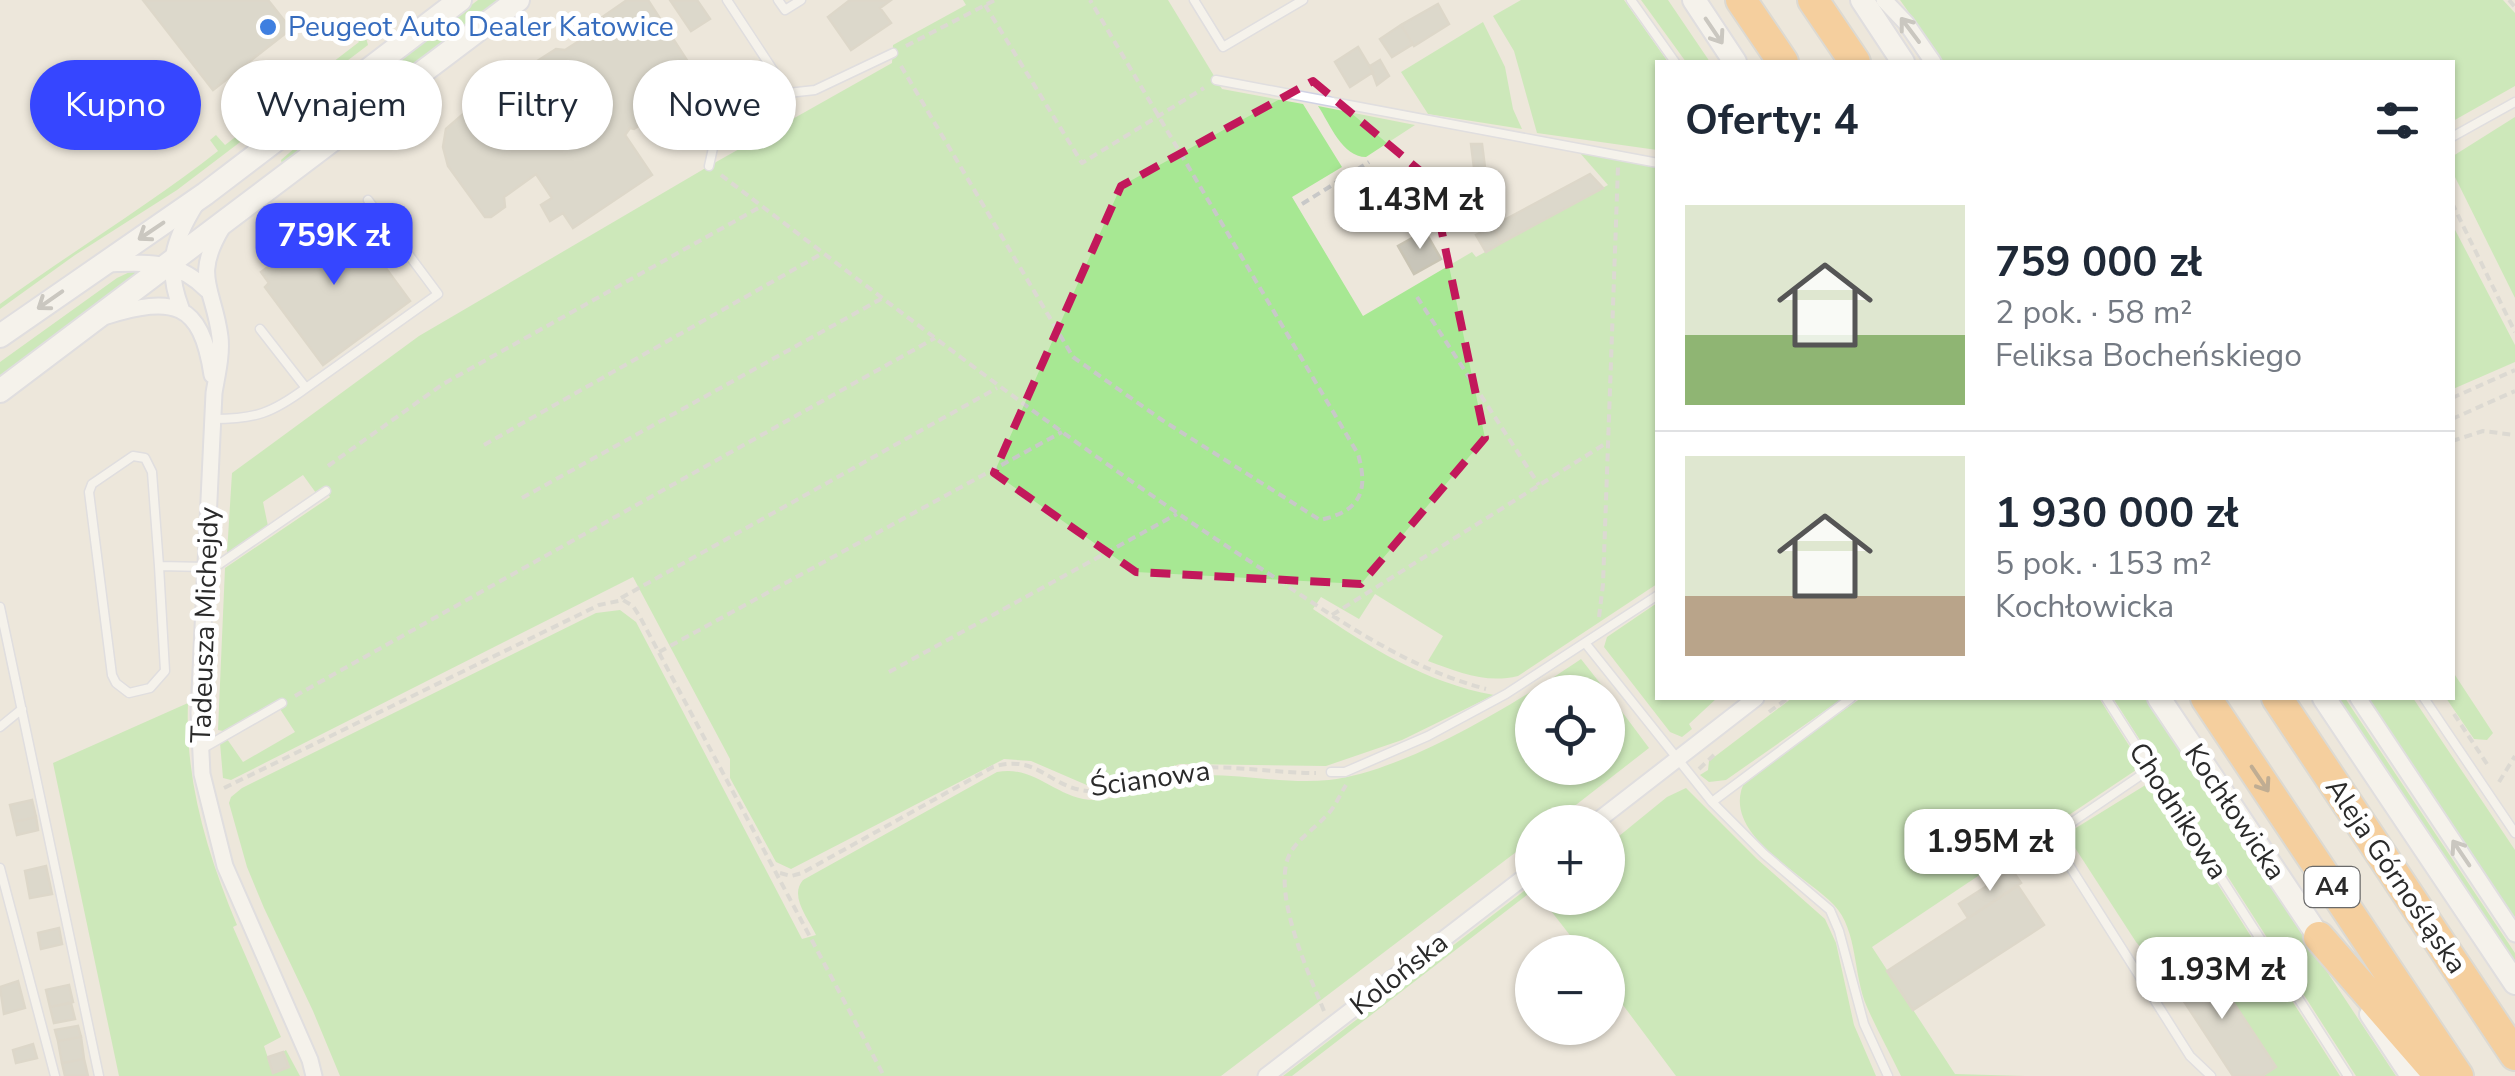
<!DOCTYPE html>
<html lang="pl">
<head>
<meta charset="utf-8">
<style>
	body { margin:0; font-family:"Nunito Sans",sans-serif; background:#f6f6f7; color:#1f2937; height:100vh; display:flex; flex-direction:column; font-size:38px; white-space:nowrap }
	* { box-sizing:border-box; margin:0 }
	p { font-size:32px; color:#747a83 }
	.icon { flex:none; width:55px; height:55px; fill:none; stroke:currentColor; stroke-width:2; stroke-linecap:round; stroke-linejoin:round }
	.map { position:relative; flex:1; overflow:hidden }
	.side { position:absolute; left:1655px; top:60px; width:800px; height:640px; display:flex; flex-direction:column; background:#fff; border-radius:0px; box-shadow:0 2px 8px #0004 }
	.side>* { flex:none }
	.banner { position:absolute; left:30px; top:60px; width:950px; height:90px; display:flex; gap:20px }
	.buttons { position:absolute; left:1515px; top:675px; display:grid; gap:20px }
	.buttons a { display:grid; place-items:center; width:110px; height:110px; border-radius:50%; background:#fff; box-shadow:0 2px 8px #0004; font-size:50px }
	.price { position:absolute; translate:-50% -85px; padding:0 22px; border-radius:20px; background:#fff; color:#222; font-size:32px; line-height:65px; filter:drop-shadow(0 2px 5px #0008) }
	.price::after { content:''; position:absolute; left:50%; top:60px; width:30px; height:22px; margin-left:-15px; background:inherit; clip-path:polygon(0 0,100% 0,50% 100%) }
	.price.current { background:#3646ff; color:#fff }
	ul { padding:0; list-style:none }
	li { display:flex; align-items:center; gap:30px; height:250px; padding:0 30px }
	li+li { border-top:2px solid #e0e1e3 }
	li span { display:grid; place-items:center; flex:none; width:280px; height:200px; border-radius:0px; color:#555 }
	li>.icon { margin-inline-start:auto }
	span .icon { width:120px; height:120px; fill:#fffc; stroke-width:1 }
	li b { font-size:42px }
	h2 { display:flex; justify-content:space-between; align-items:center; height:120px; padding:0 30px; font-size:42px }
	.chip { padding:0 35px; border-radius:45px; background:#fff; box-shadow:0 2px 8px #0004; font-size:35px; line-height:90px }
	.chip.current { background:#3646ff; color:#fff }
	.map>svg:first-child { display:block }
	.green { fill:#a7e893 }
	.building { fill:#c8c5b9; stroke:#c9c4b4; stroke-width:2.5 }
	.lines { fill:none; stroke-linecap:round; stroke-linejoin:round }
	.service-casing { stroke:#d0d2e4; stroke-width:11 }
	.minor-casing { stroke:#d0d2e4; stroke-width:19 }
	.tertiary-casing { stroke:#d0d2e4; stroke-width:24 }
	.secondary-casing { stroke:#d0d2e4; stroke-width:26 }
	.motorway-casing { stroke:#c8c8c8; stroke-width:34 }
	.path { stroke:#c8c8c8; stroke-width:4; stroke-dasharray:8 5; stroke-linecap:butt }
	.service { stroke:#fff; stroke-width:8 }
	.minor { stroke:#fff; stroke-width:15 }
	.tertiary { stroke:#fff; stroke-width:20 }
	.secondary { stroke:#fff; stroke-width:22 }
	.motorway { stroke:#ffb154; stroke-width:30 }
	.oneway { stroke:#9f9f9f }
	.oneway2 { stroke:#8a673d }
	.marked { fill:none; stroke:#c2185b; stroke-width:8; stroke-dasharray:20 12; stroke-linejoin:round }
	.shop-dot { fill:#3f7fe0; stroke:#fff; stroke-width:4 }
	.labels { text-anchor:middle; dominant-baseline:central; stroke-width:10; stroke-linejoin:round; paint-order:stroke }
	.shield { fill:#fff; stroke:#6a6a6a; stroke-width:2.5 }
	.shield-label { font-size:25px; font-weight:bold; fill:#2a2a2a }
	.shop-label { font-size:28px; fill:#366cbe; stroke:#fff; text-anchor:start }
	.street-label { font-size:28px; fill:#2a2a2a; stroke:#fff }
</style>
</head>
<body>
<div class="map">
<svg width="2515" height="1076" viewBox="0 0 2515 1076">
	<rect width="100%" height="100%" fill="#ede7db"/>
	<path class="green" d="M478,0H500L282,164L281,160L373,80Z
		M963,0H1168L1222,89L1303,104L1342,167L1292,197L1363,316L1472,252L1476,257L1608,185L1580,153L1657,167V584L1518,676C1486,684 1458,672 1428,661L1443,636L1375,594L1359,619L1321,597L1313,609C1369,647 1426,683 1494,695L1402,740L1326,766L1180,764L1116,783L1089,786L1031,761L1004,759L791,869L776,862L730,778V759L633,577L231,780L223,778L220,743L227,739L243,762L295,732L280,709L284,707L279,699L223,731L218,730L225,568L330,497L324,488L316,493L303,475L263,502L268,526L227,553L232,473L419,336L709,166L892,63L893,45L966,5Z
		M1521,0H1624L1668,62H1658L1657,150L1537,133L1514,51L1493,16Z
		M1641,0H1668L1710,62H1686Z
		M1900,0H2503L2515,13V86L2453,121L2452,62H1944Z
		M1483,22L1505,67L1513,109L1522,129L1428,114L1401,72Z
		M351,29H357L365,34L368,45L177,190L75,255L0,309V304C71,252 148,206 218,151L210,140L216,135L225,145L359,42Z
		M1318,106L1415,125L1366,157C1342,157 1330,124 1318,106Z
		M2515,117V298L2452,171L2453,156Z
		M2452,224L2515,345V362L2453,389Z
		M136,269L140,273L0,377V362L117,278Z
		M1657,603L1658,698H1717L1689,724L1692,729L1682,737L1670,732L1604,647L1607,637Z
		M620,610L636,622L802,939L816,935C808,918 789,896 803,880L997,772C1036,764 1059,802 1097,800C1127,798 1154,779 1184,776C1232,771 1281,785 1329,780C1404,772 1518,702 1581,659L1607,692H1532V768H1608V693L1649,748L1554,822H1532V840L1221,1076H340L313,1011L264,908L247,867L229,803L231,797L242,788L596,613Z
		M2453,672L2493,733L2487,740L2474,739L2446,698H2452Z
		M1792,698H1843L1726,780L1709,782L1700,775L1708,770L1709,761Z
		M1861,698H2099L2142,766L1872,947L1955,1074L2025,1076H1901C1890,1053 1877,1030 1867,1007C1853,976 1858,930 1834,905C1803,873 1716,832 1746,779Z
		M2113,698H2146L2396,1076H2356Z
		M2338,698H2345L2515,953V963Z
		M2368,698H2413L2515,850V918Z
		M188,703C185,781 207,853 237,925L233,927L281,1037L264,1046L273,1073L288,1067L283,1052L286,1050L300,1076H119L53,763Z
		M2152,781L2340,1076H2262L2275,1066L2204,958L2170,980L2136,942L2068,837L2071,831Z
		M1686,788L1757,859L1825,919L1836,943L1854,1025L1876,1076H1676L1608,985V952H1583L1541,898H1608V845L1667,797Z
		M1532,885V891L1292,1076H1283Z"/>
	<path class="building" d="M143,0H268L291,29L213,90Z
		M627,0H648L692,68L670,105L634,129L630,128L625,135L652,175L573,228L563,213L550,221L541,205L552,198L536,174L504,197L505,207L491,217H485L448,166L443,147L446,129L470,108L511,86V78L556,49L565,50L590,34L591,25Z
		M670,0H697L710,19L691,31Z
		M891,0L880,8L891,23L851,50L828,17L850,0Z
		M1438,4L1449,24L1414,46L1401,25Z
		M1401,25L1413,44L1392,57L1380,39Z
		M1358,47L1373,72L1350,87L1335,62Z
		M1380,60L1389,76L1377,85L1370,66Z
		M1471,144H1482L1486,175L1475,176Z
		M1590,174L1603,188L1501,243L1493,226Z
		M344,211L410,301L323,365L265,287L269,283L261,272Z
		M1493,226L1501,243L1486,252L1476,235Z
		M1425,231L1441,259L1414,274L1398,246Z
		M32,800L36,817L14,822L10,805Z
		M36,817L38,830L17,835L14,822Z
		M46,866L52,894L30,898L25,871Z
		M2012,870L2021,883L1968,918L1959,904Z
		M2018,886L2044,925L1913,1010L1887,971Z
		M59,928L62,944L41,949L38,933Z
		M2204,958L2276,1067L2262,1076H2233L2170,980Z
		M18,981L25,1008L4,1014L0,987Z
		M69,985L73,1002L50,1007L46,990Z
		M71,1003L75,1019L54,1023L50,1007Z
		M78,1026L81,1037L58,1041L55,1030Z
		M81,1037L84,1059L62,1063L58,1041Z
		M33,1044L37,1058L16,1063L13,1050Z
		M283,1052L289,1067L273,1073L268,1057Z
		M84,1059L88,1076H65L62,1063Z"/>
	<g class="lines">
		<defs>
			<path id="service" d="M778,0L785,10L801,0
				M1194,0L1223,47L1303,0
				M1631,0L1675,62
				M1216,80L1658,163
				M788,93L815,90L893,53
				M2452,137L2515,102
				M709,166L715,139L788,93L727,0
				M306,388L438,294L368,200
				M213,419C256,419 272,413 306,388L260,329
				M159,566L165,671L150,688L129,693L116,683L112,675L89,492L92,484L133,456L145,458L152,472L159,566L206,567
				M205,574L326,491
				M0,607L99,1076
				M1586,644L1712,802L1764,854L1830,910L1839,931L1864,1024L1888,1076
				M2106,698L2348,1076
				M2424,698L2515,833
				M0,727L22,709
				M200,750L282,703
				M2150,769L2065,827L2057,846L2190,1056L2211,1076
				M1331,772H1345L1428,736L1506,694L1658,595
				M1712,802L1851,698
				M0,868L55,1076"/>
			<path id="minor" d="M1884,0L1906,23L1933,62
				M222,228C192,278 214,288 220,337C222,355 217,375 214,393L199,713L202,774L225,866L310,1060L314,1076
				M105,264C145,263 176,258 207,290
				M181,308C165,267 173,241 196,204
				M107,316C173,296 201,301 212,375
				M2358,698L2515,934
				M1596,822L1756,698
				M1266,1076L1532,871"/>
			<path id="tertiary" d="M2370,1014L2411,1076"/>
			<path id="secondary" d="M1694,0L1735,62
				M1862,0L1903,62
				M0,336L205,194L460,0
				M0,391L518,0
				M2159,698L2319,937
				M2324,698L2515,983"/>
			<path id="motorway" d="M1741,0L1783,62
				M1813,0L1855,62
				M2206,698L2458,1076
				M2277,698L2515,1055
				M2319,937L2439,1075"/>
		</defs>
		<use href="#service" class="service-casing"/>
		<use href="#minor" class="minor-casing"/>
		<use href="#tertiary" class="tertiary-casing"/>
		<use href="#secondary" class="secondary-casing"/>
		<use href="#motorway" class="motorway-casing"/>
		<path class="path" d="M2509,0L2515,7
			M985,5L1082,163L1204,88
			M906,46L995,0
			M901,66L1073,357L1162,420L1320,520C1360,511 1369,492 1358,454L1090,0
			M721,175C896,308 1069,444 1254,564C1328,612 1399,666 1486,689
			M2452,203L2515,332
			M1302,204L1369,162
			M1417,297L1539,485
			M2452,398L2515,370
			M2452,419L2515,391
			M2452,441L2483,431L2515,435
			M484,445L823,253
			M328,466L443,384L762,206
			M522,498L881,299
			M621,598L997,388
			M1332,615L1608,442
			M1599,617L1603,584L1618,167
			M659,652L1062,432
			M889,672L1177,514
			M295,696L935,338
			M1769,712L1788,698
			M2454,714L2487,764
			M1699,769L1714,755
			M2499,782L2515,756
			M224,788L599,605L623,600L633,606L640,617L884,1076
			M780,873L791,876L802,873L993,767C1037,753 1049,787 1087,791C1123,796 1156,771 1192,768C1233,765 1275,773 1316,773
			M1324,1011C1309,974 1268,886 1292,850C1301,837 1315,828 1325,817C1335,808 1339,796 1346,785"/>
		<use href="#service" class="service"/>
		<use href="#minor" class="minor"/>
		<use href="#tertiary" class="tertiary"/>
		<use href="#secondary" class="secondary"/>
		<use href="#motorway" class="motorway"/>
	</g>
	<defs><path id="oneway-shaft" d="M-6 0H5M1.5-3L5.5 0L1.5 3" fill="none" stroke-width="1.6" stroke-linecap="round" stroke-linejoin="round" transform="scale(2.5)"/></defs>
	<g class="oneway">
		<use href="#oneway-shaft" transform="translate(1910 30) rotate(-127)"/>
		<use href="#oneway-shaft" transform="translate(1714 31) rotate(56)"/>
		<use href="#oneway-shaft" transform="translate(151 231) rotate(146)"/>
		<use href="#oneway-shaft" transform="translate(50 300) rotate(145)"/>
		<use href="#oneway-shaft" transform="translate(2461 853) rotate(-124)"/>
	</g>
	<use class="oneway2" href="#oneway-shaft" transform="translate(2260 779) rotate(56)"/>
	<path d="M0 0H2515V1076H0ZM1313,81L1431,180L1485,438L1361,584L1136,572L994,473L1121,186Z" fill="#ede7db" fill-opacity=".55" fill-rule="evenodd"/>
	<path class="marked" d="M1313,81L1431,180L1485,438L1361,584L1136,572L994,473L1121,186Z"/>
	<circle class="shop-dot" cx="268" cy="27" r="10"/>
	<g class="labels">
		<rect class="shield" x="2304.5" y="867" width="55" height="40" rx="8"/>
		<g class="shield-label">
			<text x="2332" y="887">A4</text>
		</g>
		<g class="shop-label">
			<text x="288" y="27">Peugeot Auto Dealer Katowice</text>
		</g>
		<g class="street-label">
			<text transform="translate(205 625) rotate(-88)">Tadeusza Michejdy</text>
			<text transform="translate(1150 779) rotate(-8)">Ścianowa</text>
			<text transform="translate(2178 811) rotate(57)">Chodnikowa</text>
			<text transform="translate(2235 812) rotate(56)">Kochłowicka</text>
			<text transform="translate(2396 876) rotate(56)">Aleja Górnośląska</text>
			<text transform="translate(1399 974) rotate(-38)">Kolońska</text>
		</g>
	</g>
</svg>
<div class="buttons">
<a><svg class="icon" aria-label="locate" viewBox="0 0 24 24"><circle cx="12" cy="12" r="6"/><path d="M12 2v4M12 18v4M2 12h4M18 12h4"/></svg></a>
<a>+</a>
<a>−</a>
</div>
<b class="price" style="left:1420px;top:252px">1.43M zł</b>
<b class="price current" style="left:334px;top:288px">759K zł</b>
<b class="price" style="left:1990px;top:894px">1.95M zł</b>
<b class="price" style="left:2222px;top:1022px">1.93M zł</b>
<div class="banner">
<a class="chip current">Kupno</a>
<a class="chip">Wynajem</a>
<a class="chip">Filtry</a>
<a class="chip">Nowe</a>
</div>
<section class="side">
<h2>Oferty: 4<svg class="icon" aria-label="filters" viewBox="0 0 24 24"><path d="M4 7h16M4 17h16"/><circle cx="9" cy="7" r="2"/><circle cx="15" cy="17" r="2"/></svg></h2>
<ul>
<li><span style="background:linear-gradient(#dfe7d0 65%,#8fb573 0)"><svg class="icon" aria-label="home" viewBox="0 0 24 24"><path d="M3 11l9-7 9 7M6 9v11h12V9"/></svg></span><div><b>759 000 zł</b><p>2 pok. · 58 m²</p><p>Feliksa Bocheńskiego</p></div></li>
<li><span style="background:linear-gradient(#dfe7d0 70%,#b9a48a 0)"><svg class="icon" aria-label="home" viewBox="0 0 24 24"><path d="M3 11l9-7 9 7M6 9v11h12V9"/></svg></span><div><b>1 930 000 zł</b><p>5 pok. · 153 m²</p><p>Kochłowicka</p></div></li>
</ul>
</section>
</div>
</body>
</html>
